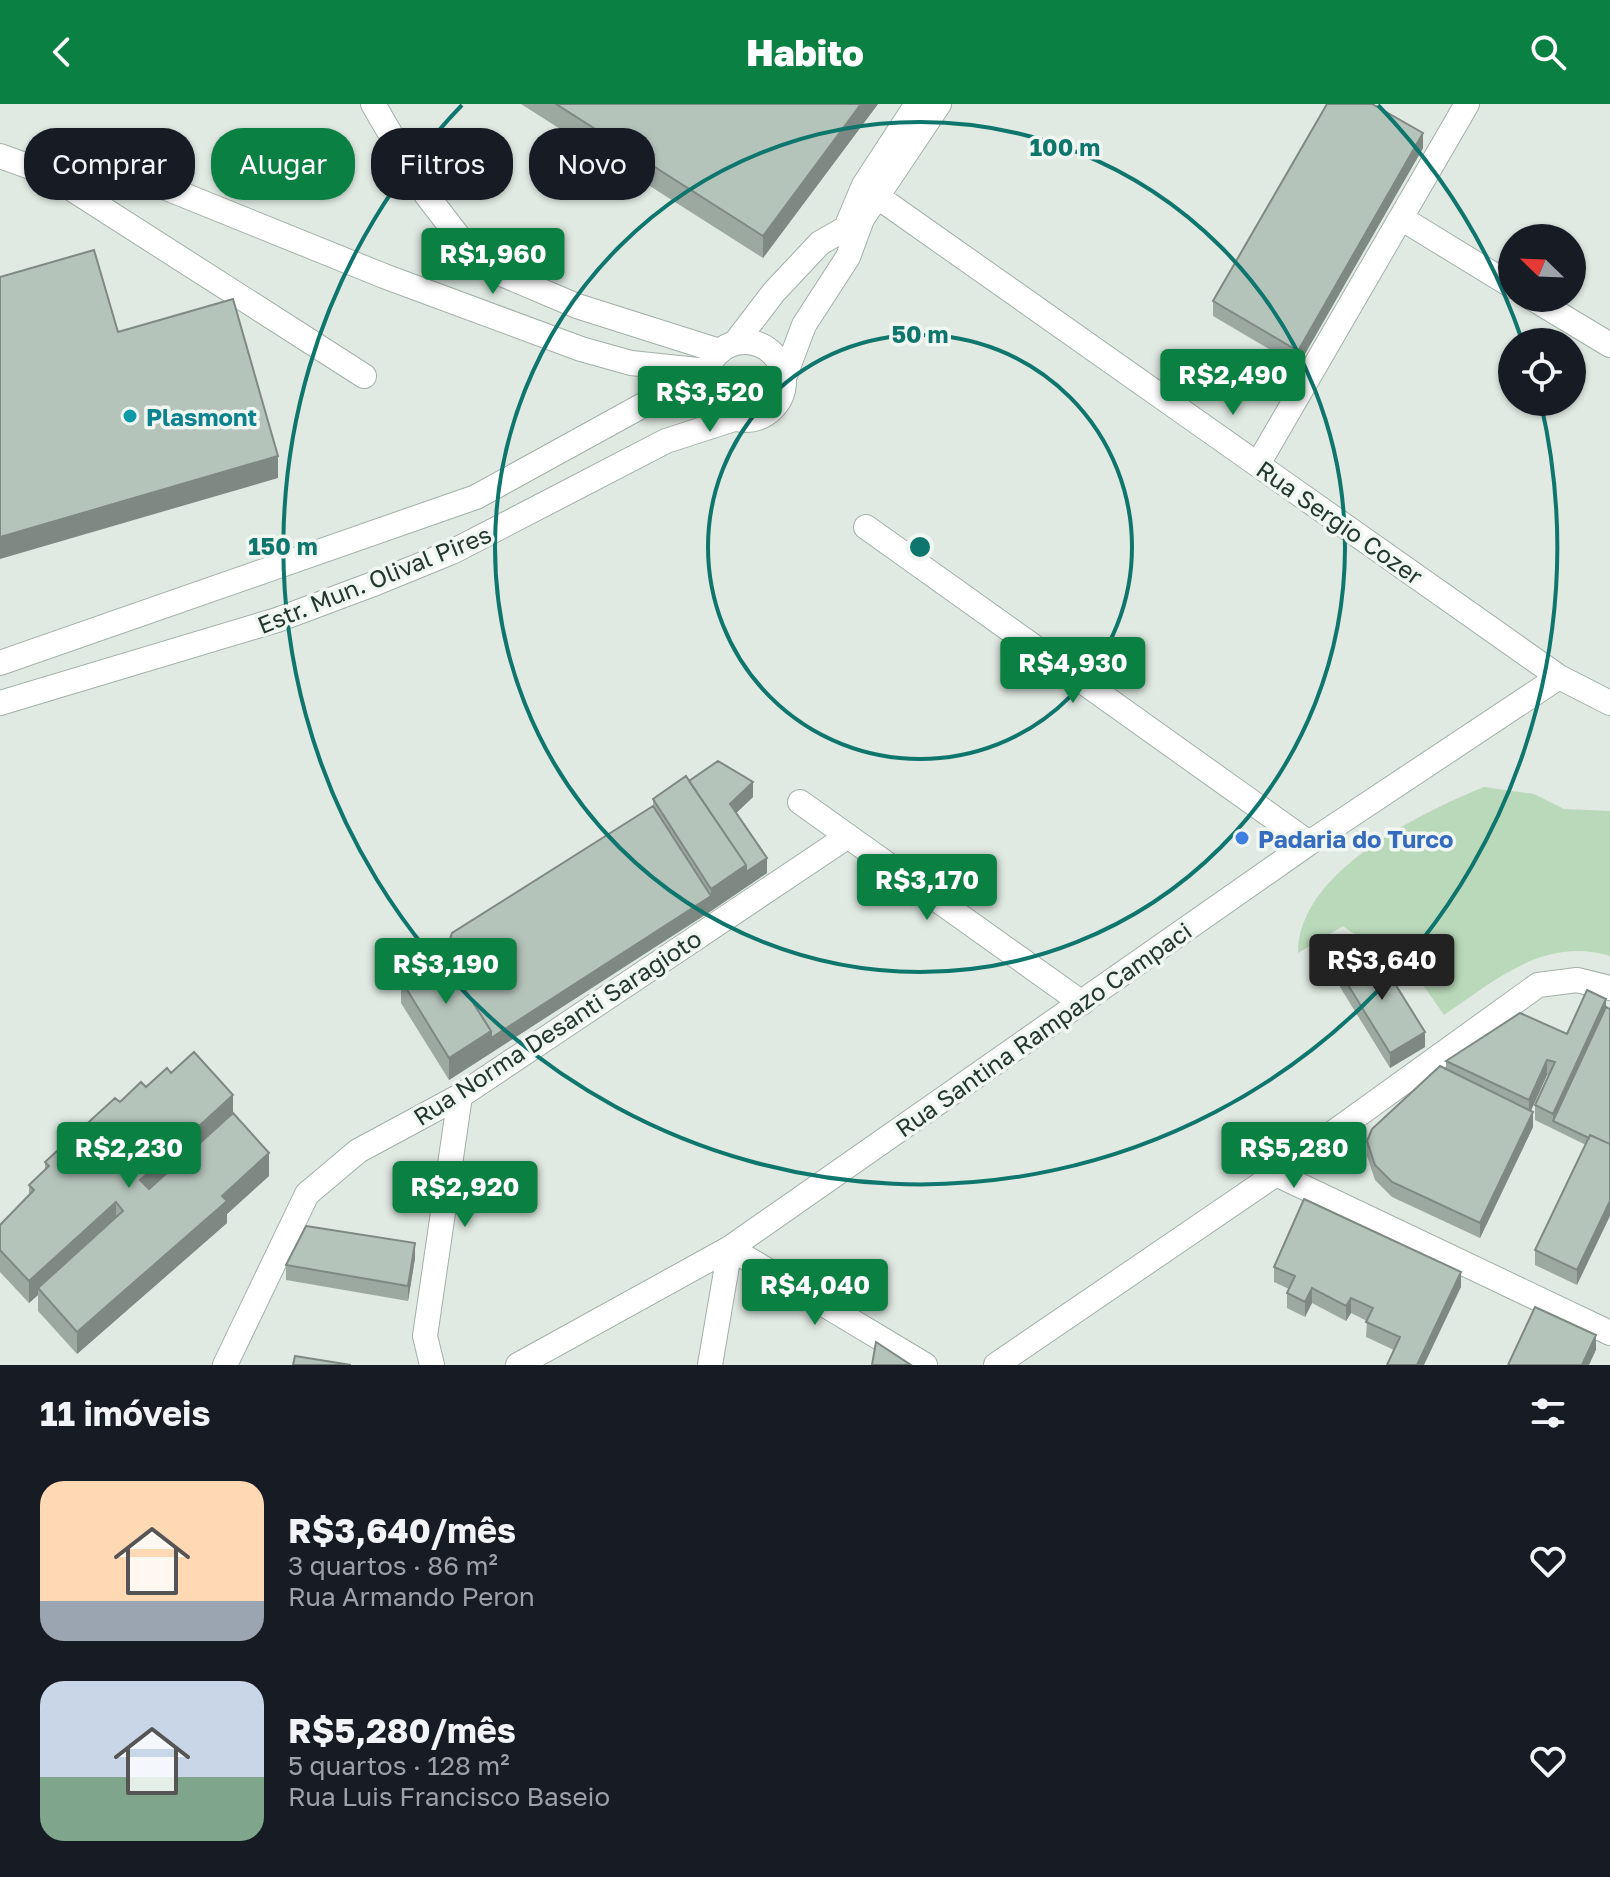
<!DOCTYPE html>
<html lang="pt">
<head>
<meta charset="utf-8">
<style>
	body { margin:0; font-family:"Golos Text",sans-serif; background:#242831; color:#f1f3f6; height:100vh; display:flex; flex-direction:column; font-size:30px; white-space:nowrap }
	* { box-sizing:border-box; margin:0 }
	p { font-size:26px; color:#9ea1a6 }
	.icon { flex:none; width:44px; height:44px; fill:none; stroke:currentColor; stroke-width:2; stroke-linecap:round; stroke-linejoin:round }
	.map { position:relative; height:1261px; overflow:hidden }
	.side { display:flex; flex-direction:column; background:#171b24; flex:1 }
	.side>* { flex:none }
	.top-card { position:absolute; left:24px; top:24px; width:800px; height:72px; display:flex; gap:16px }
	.needle { width:52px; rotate:293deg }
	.buttons { position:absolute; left:1498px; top:120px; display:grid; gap:16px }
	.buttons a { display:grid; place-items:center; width:88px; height:88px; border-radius:50%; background:#171b24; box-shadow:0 2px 6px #0004; font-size:40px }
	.price { position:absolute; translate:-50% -68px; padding:0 18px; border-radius:8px; background:#0b8043; color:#fff; font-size:26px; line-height:52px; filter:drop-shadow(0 2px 4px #0008) }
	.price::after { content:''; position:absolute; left:50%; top:48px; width:24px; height:18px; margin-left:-12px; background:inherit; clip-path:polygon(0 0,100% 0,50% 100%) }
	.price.on { background:#222; color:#fff }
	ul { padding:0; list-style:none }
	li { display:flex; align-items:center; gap:24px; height:200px; padding:0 40px }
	li span { display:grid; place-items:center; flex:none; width:224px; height:160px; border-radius:24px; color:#555 }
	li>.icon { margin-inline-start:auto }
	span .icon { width:96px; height:96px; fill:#fffc; stroke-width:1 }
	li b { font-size:34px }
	h2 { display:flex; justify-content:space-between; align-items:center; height:96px; padding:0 40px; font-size:34px }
	.chip { padding:0 28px; border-radius:32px; background:#171b24; box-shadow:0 2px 6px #0004; font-size:28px; line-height:72px }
	.chip.on { background:#0b8043; color:#fff }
	header { display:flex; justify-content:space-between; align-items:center; height:104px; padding:0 40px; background:#0b8043; color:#fff; font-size:36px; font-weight:800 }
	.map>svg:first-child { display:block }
	.green { fill:#bad9ba }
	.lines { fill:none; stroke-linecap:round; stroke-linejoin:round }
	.minor-casing { stroke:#a3b0a8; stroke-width:26 }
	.minor { stroke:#fff; stroke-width:24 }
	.wall { fill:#9ca9a1 }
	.shaded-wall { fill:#7f8983 }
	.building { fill:#b5c4bb; stroke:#7f8983; stroke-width:2 }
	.ring { fill:none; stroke:#0f766e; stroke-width:4 }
	.culture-dot { fill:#0f9aa8; stroke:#f0f6f1; stroke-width:3 }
	.shop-dot { fill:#3f7fe0; stroke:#f0f6f1; stroke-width:3 }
	.labels { text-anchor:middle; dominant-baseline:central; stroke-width:7; stroke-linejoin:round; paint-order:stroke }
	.culture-label { font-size:24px; font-weight:bold; fill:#0d838f; stroke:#f0f6f1; text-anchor:start }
	.street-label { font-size:24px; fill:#22382c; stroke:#f0f6f1 }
	.shop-label { font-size:24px; font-weight:bold; fill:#366cbe; stroke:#f0f6f1; text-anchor:start }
	.centre { fill:#0f766e; stroke:#f0f6f1; stroke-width:4 }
	.ring-label { font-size:24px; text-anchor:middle; font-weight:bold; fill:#0f766e; stroke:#f0f6f1; stroke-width:7; stroke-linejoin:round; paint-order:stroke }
</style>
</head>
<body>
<header><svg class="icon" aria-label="back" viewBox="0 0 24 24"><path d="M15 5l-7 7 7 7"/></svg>Habito<svg class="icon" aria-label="search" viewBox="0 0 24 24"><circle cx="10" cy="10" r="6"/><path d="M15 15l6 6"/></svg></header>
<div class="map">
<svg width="1610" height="1261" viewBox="0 0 1610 1261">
	<rect width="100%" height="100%" fill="#e0e9e2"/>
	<path class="green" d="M1484,683L1534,690L1564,705L1610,707V852C1545,832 1495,876 1444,911L1421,878L1343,822L1298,849C1298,768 1420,709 1484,683Z"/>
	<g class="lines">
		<defs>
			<path id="minor" d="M373,0L425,89L458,132L497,168L577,202L719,247
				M0,52L47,69L364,272
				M47,69L77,54L97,56L384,172L581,245L631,259L707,267
				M878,93L1559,573L1610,599
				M1401,114L1512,182
				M848,119L864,81L917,0
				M1532,194L1610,241
				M706 277a39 39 0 1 1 78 0a39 39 0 1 1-78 0Z
				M735,239L774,188L820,139L862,115
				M784,274L804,221L848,153L862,115L939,0
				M1258,360L1467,0
				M866,423L1309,739
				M0,559L476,393L656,294L706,279
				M0,599L277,516L376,479L452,448L666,337L734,315
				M800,698L1082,899
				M1276,1070L1610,1229
				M730,1144L925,1261
				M225,1261L307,1090L358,1047L460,992L848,732
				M432,1261L425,1232L460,992
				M518,1261L730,1144L1309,739L1559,573
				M710,1261L730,1144
				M996,1261L1276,1070L1538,881L1577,876L1610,884"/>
		</defs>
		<use href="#minor" class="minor-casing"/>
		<use href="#minor" class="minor"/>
	</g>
	<path class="wall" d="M521,0H878L763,154Z
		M1423,44L1298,262L1213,212V197Z
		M689,677L753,693L736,709L767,769L711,807L449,976L401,899V876L444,853L653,702V695Z
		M1340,868L1425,943L1390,964L1340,883Z
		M1606,895L1577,1181L1535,1161V1146L1586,1041L1535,1016V1001L1549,972L1547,971L1531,1006L1533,1023L1480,1134L1392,1093L1375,1076L1367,1052V1037L1446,964V957L1567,930Z
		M171,969L233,1009L269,1072L227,1110V1119L77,1250L38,1207V1191L29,1199L0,1168V1121L29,1092V1081L45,1065V1058L120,998Z
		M415,1154L408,1197L286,1176V1161Z
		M1274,1163L1461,1183L1394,1246L1366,1233L1367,1217L1351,1209L1346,1217L1312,1199L1305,1213L1287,1204V1189L1289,1185L1274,1178Z"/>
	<path class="shaded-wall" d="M861,0H878L763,154V132Z
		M1423,29V44L1298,262V247Z
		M278,352V374L0,455V433Z
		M753,678V693L730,715V700Z
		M767,754V769L711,807L449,976V954L711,792V785L746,761Z
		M1606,895V910L1553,1017V1025V1010Z
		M1425,928V943L1390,964V949Z
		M1547,956V971L1529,1011V996Z
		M233,991V1013L140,1098V1076Z
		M1533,1008V1023L1480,1134V1119Z
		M269,1049V1072L227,1110V1119L77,1250V1228Z
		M1610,1097V1112L1577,1181V1166Z
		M116,1098V1120L38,1184V1191L29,1199V1177Z
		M415,1139V1154L408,1197V1182Z
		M1461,1168V1183L1424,1261H1417Z
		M1312,1184V1199L1305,1213V1198Z
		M1351,1194V1209L1346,1217V1202Z
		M1596,1231V1246L1589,1261H1582Z"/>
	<path class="building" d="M556,0H861L763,132Z
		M1327,0H1372L1423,29L1298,247L1213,197Z
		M94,146L118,228L233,195L278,352L0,433V173Z
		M718,657L753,678L730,700L767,754L746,768V761L689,677Z
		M686,672L746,761L711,785L653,695Z
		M653,702L711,792L491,934V927L444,853L452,829Z
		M1374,846L1425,928L1390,949L1340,868Z
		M443,850L491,927L449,954L401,876Z
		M1587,886L1606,895L1553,1010L1535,1001L1555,958L1547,956L1529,996L1446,957L1520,909L1567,930Z
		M1606,903L1610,905V1040L1590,1031L1589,1034L1553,1017Z
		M194,948L233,991L140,1076L149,1085L233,1009L269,1049L222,1092L227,1097L77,1228L38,1184L123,1107L116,1098L29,1177L0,1146V1121L34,1086L29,1081L49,1062L45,1058L115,994L120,998L141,978L146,983L167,964L171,969Z
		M1440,962L1533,1008L1480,1119L1392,1078L1375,1061L1367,1037L1372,1025Z
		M1590,1031L1610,1040V1097L1577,1166L1535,1146Z
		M1304,1095L1461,1168L1417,1261H1387L1400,1233L1366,1218L1373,1204L1351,1194L1346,1202L1312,1184L1305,1198L1287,1189L1295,1172L1274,1163Z
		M306,1122L415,1139L408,1182L286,1161Z
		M1535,1203L1596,1231L1582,1261H1508Z
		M876,1238L911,1261H872Z
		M295,1252L351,1261H293Z"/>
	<g class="ring">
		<circle cx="920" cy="443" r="212"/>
		<circle cx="920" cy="443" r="425"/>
		<path d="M1378 1A637 637 0 0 1 1522 236M1541 300A637 637 0 1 1 462 1"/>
	</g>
	<circle class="culture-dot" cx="130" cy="312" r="8"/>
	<circle class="shop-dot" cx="1242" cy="734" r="8"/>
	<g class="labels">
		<g class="culture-label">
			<text x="146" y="312">Plasmont</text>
		</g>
		<g class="street-label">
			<text transform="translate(1340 418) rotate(35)">Rua Sergio Cozer</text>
			<text transform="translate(374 475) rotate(-22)">Estr. Mun. Olival Pires</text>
			<text transform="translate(557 923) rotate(-33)">Rua Norma Desanti Saragioto</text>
			<text transform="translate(1043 925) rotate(-35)">Rua Santina Rampazo Campaci</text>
		</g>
		<g class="shop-label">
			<text x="1258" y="734">Padaria do Turco</text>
		</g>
	</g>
	<circle cx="920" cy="443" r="12" class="centre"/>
	<g class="ring-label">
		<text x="1065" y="52">100 m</text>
		<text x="920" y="239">50 m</text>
		<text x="283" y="451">150 m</text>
	</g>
</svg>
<div class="buttons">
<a><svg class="needle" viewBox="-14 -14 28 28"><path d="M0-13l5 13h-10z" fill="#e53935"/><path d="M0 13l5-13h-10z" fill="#9ea1a6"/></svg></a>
<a><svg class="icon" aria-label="locate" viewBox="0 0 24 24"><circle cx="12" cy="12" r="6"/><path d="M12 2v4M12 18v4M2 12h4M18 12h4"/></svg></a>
</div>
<b class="price" style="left:493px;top:192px">R$1,960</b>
<b class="price" style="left:1233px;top:313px">R$2,490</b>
<b class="price" style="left:710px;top:330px">R$3,520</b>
<b class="price" style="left:1073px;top:601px">R$4,930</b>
<b class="price" style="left:927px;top:818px">R$3,170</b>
<b class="price on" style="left:1382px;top:898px">R$3,640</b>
<b class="price" style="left:446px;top:902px">R$3,190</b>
<b class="price" style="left:129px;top:1086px">R$2,230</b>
<b class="price" style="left:1294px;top:1086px">R$5,280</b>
<b class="price" style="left:465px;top:1125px">R$2,920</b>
<b class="price" style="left:815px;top:1223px">R$4,040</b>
<div class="top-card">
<a class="chip">Comprar</a>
<a class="chip on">Alugar</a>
<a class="chip">Filtros</a>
<a class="chip">Novo</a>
</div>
</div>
<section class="side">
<h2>11 imóveis<svg class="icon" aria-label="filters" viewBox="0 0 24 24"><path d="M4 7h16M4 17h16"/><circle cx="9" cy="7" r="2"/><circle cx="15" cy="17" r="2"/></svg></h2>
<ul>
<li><span style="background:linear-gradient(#ffd9b3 75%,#9aa5b1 0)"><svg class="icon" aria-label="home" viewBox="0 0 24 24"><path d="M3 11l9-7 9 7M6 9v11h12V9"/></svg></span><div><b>R$3,640/mês</b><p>3 quartos · 86 m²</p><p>Rua Armando Peron</p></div><svg class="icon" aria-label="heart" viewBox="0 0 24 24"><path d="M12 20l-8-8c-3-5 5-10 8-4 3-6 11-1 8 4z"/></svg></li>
<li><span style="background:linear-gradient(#c9d6e8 60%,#7fa58c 0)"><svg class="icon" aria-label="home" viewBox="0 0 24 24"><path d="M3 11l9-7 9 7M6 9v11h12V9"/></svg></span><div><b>R$5,280/mês</b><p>5 quartos · 128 m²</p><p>Rua Luis Francisco Baseio</p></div><svg class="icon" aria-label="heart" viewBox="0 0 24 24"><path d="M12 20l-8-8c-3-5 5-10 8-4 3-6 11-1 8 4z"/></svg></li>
</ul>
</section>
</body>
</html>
